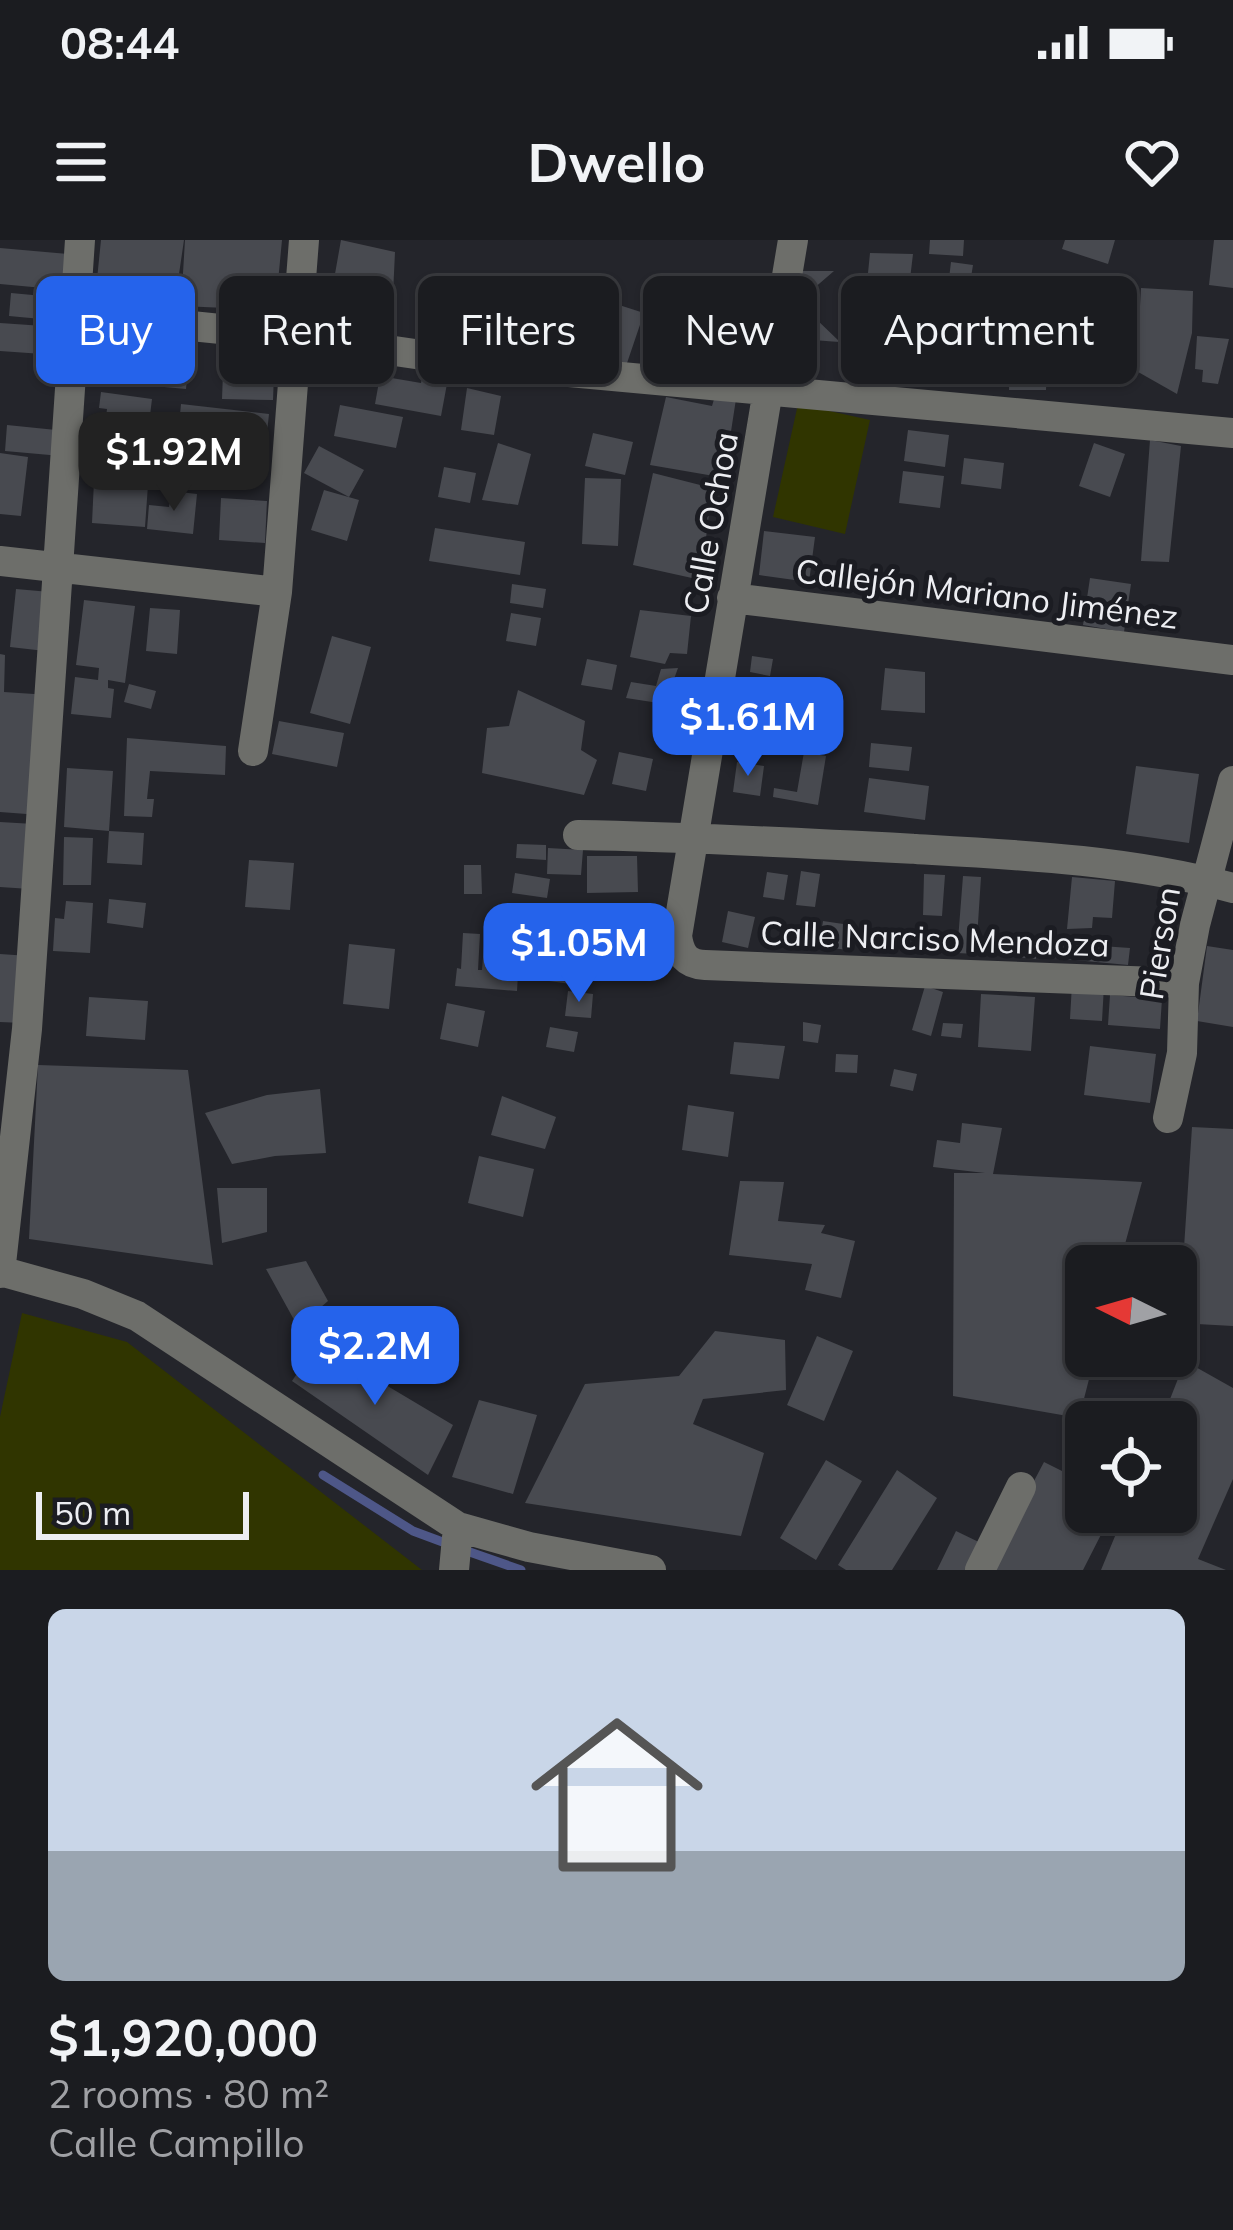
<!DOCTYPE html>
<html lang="en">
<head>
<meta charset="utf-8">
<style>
	body { margin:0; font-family:Mulish,sans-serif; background:#28292d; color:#f1f3f6; height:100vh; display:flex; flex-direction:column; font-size:45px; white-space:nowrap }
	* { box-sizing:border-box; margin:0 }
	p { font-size:39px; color:#a0a1a5 }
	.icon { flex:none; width:66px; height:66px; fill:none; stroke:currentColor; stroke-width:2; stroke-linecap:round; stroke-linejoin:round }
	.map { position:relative; height:1330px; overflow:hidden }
	.drawer { display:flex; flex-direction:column; background:#1b1c20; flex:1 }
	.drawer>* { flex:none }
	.banner { position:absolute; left:36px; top:36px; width:1161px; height:108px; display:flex; gap:24px }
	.needle { width:78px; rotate:275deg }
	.tools { position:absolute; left:1065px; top:1005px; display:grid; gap:24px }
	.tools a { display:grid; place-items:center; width:132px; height:132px; border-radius:18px; background:#1b1c20; box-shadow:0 3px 9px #0004,0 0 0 3px #393a3e; font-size:60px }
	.scale { position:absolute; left:36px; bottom:30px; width:213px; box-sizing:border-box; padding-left:12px; border:6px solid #edeef2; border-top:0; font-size:33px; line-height:42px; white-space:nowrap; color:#edeef2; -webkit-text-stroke:9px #1b1c22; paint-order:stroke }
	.price { position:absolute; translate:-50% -102px; padding:0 27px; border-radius:24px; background:#2563eb; color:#fff; font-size:39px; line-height:78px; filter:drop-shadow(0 3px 6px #0008) }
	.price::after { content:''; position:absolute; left:50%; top:72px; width:36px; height:27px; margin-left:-18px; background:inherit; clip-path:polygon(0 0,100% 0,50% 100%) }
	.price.current { background:#222; color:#fff }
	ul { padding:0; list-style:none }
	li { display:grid; align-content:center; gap:24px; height:636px; padding:0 48px }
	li+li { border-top:3px solid #393a3e }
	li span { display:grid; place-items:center; height:372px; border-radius:18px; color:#555 }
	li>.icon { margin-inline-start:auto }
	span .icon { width:216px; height:216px; fill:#fffc; stroke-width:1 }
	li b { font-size:51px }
	.pill { padding:0 42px; border-radius:18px; background:#1b1c20; box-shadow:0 3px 9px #0004,0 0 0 3px #393a3e; font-size:42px; line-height:108px }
	.pill.current { background:#2563eb; color:#fff }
	.status { display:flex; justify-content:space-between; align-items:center; height:84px; padding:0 60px; background:#1b1c20; direction:ltr }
	.status svg { height:33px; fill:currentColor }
	header { display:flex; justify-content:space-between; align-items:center; height:156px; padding:0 48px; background:#1b1c20; font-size:54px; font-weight:700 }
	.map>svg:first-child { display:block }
	.green { fill:#303500 }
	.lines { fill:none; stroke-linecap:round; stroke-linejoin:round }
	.stream { stroke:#4e5788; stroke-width:9 }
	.building { fill:#484a50 }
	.minor { stroke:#6d6e6a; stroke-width:30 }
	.labels { text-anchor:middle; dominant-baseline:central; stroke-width:10; stroke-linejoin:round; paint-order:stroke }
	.street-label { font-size:33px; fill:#edeef2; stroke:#1b1c22 }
</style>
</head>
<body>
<div class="status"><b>08:44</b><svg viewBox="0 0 49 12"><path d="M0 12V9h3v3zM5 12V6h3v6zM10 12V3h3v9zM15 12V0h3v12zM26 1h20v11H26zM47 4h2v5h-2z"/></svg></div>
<header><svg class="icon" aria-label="menu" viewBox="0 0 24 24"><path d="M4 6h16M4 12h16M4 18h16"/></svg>Dwello<svg class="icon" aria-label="heart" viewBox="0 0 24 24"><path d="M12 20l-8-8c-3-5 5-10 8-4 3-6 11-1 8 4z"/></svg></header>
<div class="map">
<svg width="1233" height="1330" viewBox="0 0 1233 1330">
	<rect width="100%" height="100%" fill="#24252b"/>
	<path class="green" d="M798,164L870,180L845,294L773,277Z
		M22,1073L127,1102L422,1330H0V1177Z"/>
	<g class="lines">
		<path class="stream" d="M323,1235L413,1291L448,1304
			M464,1310L521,1330"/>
	</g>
	<path class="building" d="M101,0H184L174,68L95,59Z
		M185,0H282L278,42L293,43L291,79L228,74L231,38L228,37L226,68L181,66Z
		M341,0L395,12L391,97L327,79Z
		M930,0H964L963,16L929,14Z
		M1065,0H1115L1108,24L1062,9Z
		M1214,0H1233V48L1209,45Z
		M0,8L68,14L65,50L0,44Z
		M870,13L913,14L908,56L866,53Z
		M951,22L973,25L969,50L948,47Z
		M796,31H834L791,68Z
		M974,44H992L991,62L975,63Z
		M1141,48L1193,51L1192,93L1177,154L1117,120L1139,84Z
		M11,53L54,57L52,80L9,76Z
		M588,55L644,73L626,126L599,116L596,101L574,95Z
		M869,60L907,63L903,107L868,101Z
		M916,66L961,68L957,113L912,109Z
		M970,67L999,68L998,105L969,104Z
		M1010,68L1049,70L1046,150H1009Z
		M814,77L840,102L812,100Z
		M0,83L73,88L71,116L0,111Z
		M1197,96L1229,99L1218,144L1202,142L1203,130L1195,129Z
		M224,106L275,108L273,160L222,159Z
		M112,107L189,113L186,149L109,142Z
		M424,128L449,133L441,176L375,164L380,136L421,143Z
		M467,148L501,156L494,195L461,190Z
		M101,152L152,159L148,192L105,186L107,169L99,168Z
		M715,156L736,159L730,198L718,201L714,236L650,225L666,157L712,166Z
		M181,164L269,174L264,221L192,214L195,187L179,185Z
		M340,165L403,177L396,208L334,196Z
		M7,185L66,191L61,216L5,211Z
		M908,190L949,195L945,227L904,221Z
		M98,192L152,197L151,210L161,211L159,226L95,221Z
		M593,193L633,202L625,235L585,226Z
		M1150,200L1181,206L1169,322L1141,321Z
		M498,203L531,214L518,265L482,260Z
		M1094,203L1125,214L1110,257L1079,246Z
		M319,206L364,230L349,257L304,233Z
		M0,213L28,217L21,276L0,274Z
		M964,218L1004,223L1001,249L961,244Z
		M444,227L476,233L470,263L438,257Z
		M903,231L944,236L940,268L899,263Z
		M653,233L712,248L701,340L633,325Z
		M585,238L621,239L618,306L582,304Z
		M94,241L148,245L145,287L92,283Z
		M324,250L359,260L347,301L311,290Z
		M171,251L197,254L193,294L147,289L149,265L169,267Z
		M221,258L267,261L265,303L219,300Z
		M435,288L525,302L520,335L429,321Z
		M764,291L815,297L809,342L759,335Z
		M1090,338L1131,344L1124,392L1083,385Z
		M512,344L546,349L543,368L510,363Z
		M16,349L50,352L45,411L10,407Z
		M84,360L135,366L125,443L108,440V448L114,449L111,478L71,474L75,437L98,440L99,428L76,425Z
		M150,368L180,370L177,414L146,411Z
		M640,370L691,376L687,414L670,413L665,424L630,417Z
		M511,373L541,378L536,406L506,401Z
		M332,396L371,407L350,484L310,473Z
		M0,414L5,415L4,452L49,455L40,575L0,572Z
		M752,416L773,419L770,436L750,432Z
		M587,419L617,425L612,450L581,445Z
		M678,428L665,464L626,458L631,442L656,446L661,429Z
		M885,428L925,432V473L881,470Z
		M774,439L812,445L805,489L767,483Z
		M129,444L156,451L151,469L124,462Z
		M518,450L585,481L581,510L597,520L584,555L482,533L487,488L509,486Z
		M279,481L344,493L337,527L272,514Z
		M127,498L226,506L225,535L150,531L147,559H154L152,577L124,576Z
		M871,503L912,507L909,531L869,527Z
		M619,512L653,519L646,551L612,544Z
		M804,512L826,516L818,565L773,557L774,548L797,552Z
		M737,522L764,526L760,556L733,552Z
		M1136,526L1199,534L1189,603L1126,594Z
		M67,528L113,531L109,591L144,593L142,625L107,623L109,591L64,587Z
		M869,538L929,546L925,580L864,572Z
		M0,582L34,584L30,649L0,647Z
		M64,597L93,598L91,645H63Z
		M517,604L546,605V620L516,618Z
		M548,608L583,610L581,635L547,634Z
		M587,616H637L638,652L587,653Z
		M249,620L294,623L290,670L245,667Z
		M464,625H481L482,654H464Z
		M801,631L820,634L815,667L796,665Z
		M767,632L788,635L784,660L763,657Z
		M515,633L550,639L547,658L512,653Z
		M924,634L945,635L942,676L923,675Z
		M963,636L981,637L976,714L957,713Z
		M1072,637L1115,641L1112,678L1093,677L1092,688L1067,689Z
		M109,659L146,663L143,688L107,683Z
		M66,661L93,663L90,713L53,711L55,678L64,679Z
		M728,671L755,677L748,708L722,702Z
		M823,681L850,685L847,710L819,706Z
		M485,692L509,693L506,732L518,734L517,751L455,746L457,728L461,729L463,693L480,694L478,730H482Z
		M1006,697L1038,699L1036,719L1005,716Z
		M1044,702L1130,708L1128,725L1043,717Z
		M349,704L395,709L389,769L343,764Z
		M1207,706L1233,710V787L1197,781Z
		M554,710L584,714L578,745L549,741Z
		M0,714L29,716L23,783L0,782Z
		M1072,744L1104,746L1102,781L1070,779Z
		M925,746L943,752L931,796L912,790Z
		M568,751L593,754L591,778L565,776Z
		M981,754L1035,757L1031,811L978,807Z
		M1110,755L1162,759L1160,789L1108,785Z
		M89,757L148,761L145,800L86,796Z
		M447,763L485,771L478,807L440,799Z
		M803,782L821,785L818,803L803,801Z
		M943,783L963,784L961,798L941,796Z
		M550,787L578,792L574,812L546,807Z
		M734,802L785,806L779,839L730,834Z
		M1090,806L1156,814L1150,863L1084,855Z
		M836,814L858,815L857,833L835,832Z
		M38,825L188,830L213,1025L29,999Z
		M894,829L917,834L913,851L890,846Z
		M320,849L326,913L275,916L232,924L205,873L267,855Z
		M502,856L556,877L545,909L491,895Z
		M688,865L734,872L728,917L682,910Z
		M962,883L1002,888L993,934L1142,942L1119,1026H1086V1116H1095L1079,1178L953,1156L954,933H985L933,927L937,900L960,903Z
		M1192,887L1233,889V1086L1179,1083Z
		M479,916L534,929L523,977L468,963Z
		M740,941L784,942L778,981L825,985L821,993L855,1001L841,1058L805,1050L812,1024L729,1015Z
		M217,948H267V992L222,1003Z
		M306,1021L328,1061L298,1087L266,1029Z
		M715,1091L785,1100L786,1150L703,1159L693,1184L764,1213L741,1296L525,1263L585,1144L679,1136Z
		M817,1096L853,1111L824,1181L787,1165Z
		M317,1104L453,1185L428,1235L292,1141Z
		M1185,1121L1233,1148V1239L1198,1319L1226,1330H1101L1125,1272H1176V1182H1161Z
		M479,1160L537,1175L513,1254L452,1237Z
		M826,1220L862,1241L816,1320L780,1298Z
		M1044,1222L1072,1236L1065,1250L1086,1262V1272L1111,1275L1083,1330H987Z
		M897,1230L937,1258L892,1330H846L838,1325Z
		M956,1291L987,1306L976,1330H937Z"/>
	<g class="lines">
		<path class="minor" d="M793,0L677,696C680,715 686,724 705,725L1184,743
			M74,74L298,97L491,125L1233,193
			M0,321L277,352
			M732,358L1233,420
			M253,511L277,352L304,0
			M578,595C691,597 803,603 916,609C1023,615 1129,620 1233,648
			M1168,878L1182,813L1184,743L1195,685L1233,541
			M0,1031L83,1054L137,1076L458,1287L529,1307L651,1330
			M0,1033L27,789L80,0
			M454,1330L458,1287
			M980,1330L1021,1247"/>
	</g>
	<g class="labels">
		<g class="street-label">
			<text transform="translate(710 283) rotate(-80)">Calle Ochoa</text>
			<text transform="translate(987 353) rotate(7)">Callejón Mariano Jiménez</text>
			<text transform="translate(935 698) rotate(2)">Calle Narciso Mendoza</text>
			<text transform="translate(1159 703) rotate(-81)">Pierson</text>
		</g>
	</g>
</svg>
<div class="tools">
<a><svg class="needle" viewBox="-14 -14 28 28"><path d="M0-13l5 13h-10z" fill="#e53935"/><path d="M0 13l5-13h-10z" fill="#a0a1a5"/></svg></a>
<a><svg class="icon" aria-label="locate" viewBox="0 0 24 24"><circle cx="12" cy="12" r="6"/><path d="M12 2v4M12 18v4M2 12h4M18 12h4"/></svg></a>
</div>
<div class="scale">50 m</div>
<b class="price current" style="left:174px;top:274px">$1.92M</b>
<b class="price" style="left:748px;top:539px">$1.61M</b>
<b class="price" style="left:579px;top:765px">$1.05M</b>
<b class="price" style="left:375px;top:1168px">$2.2M</b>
<div class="banner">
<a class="pill current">Buy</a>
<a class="pill">Rent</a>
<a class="pill">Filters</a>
<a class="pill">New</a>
<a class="pill">Apartment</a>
</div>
</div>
<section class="drawer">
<ul>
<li><span style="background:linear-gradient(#c9d6e8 65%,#9aa5b1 0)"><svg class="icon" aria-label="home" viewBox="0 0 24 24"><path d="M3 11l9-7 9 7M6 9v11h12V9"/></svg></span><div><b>$1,920,000</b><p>2 rooms · 80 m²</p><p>Calle Campillo</p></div></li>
</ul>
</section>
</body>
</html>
